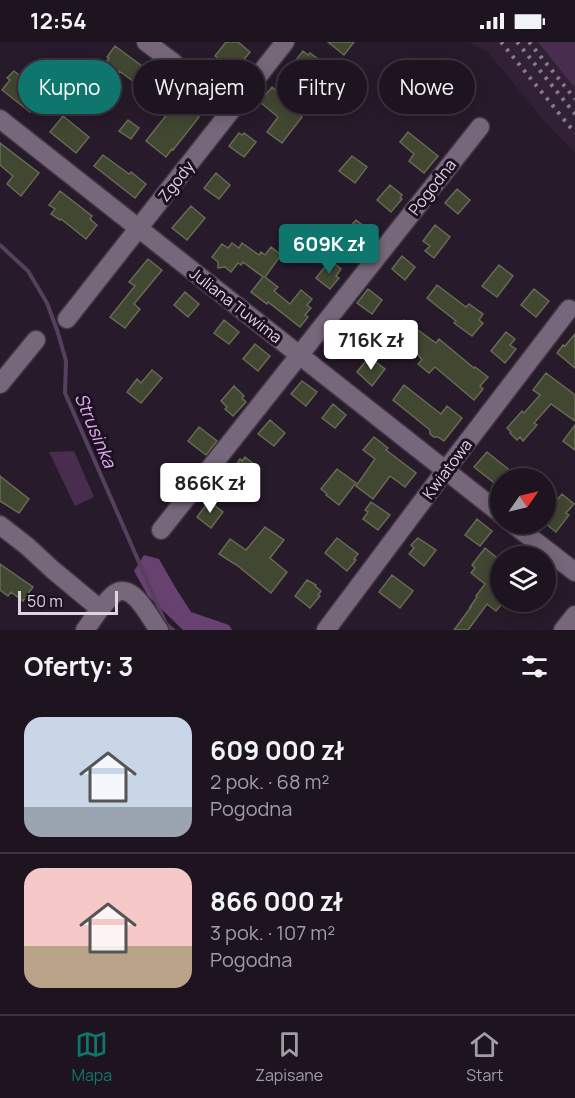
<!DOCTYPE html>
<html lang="pl">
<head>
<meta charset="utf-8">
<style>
	body { margin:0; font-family:Manrope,sans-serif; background:#251d29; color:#f1f3f6; height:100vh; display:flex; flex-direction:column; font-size:22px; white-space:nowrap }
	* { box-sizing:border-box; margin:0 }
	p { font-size:20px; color:#a09ea5 }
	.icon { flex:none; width:33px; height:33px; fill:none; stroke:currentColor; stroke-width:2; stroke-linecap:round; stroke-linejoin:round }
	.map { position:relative; height:588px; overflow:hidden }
	.details { display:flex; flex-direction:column; background:#1d1420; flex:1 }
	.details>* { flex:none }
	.top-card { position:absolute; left:18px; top:18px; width:540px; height:54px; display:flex; gap:12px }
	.needle { width:39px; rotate:56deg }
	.buttons { position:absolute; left:490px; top:426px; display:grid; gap:12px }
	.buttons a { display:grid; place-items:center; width:66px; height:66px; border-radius:50%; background:#1d1420; box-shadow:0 3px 15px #0003,0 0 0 2px #3b333e; font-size:30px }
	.scale { position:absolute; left:18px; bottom:15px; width:100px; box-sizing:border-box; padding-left:6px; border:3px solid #ded5e1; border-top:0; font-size:16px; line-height:21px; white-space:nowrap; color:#ded5e1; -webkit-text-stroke:4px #1d1121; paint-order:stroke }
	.price { position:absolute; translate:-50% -51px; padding:0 14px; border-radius:6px; background:#fff; color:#222; font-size:20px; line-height:39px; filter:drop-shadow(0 2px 3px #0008) }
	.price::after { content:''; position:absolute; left:50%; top:36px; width:18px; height:14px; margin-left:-9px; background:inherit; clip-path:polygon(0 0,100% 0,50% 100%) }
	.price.on { background:#0f766e; color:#fff }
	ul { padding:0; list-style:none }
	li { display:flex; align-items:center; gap:18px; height:150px; padding:0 24px }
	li+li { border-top:2px solid #3b333e }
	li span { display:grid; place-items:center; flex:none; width:168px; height:120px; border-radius:18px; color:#555 }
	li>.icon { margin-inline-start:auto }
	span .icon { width:72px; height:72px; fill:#fffc; stroke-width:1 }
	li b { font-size:26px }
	h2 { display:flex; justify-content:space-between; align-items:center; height:72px; padding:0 24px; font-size:26px }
	.tag { padding:0 21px; border-radius:27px; background:#1d1420; box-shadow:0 3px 15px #0003,0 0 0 2px #3b333e; font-size:21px; line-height:54px }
	.tag.on { background:#0f766e; color:#fff }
	.status { display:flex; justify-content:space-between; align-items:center; height:42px; padding:0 30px; background:#1d1420; direction:ltr }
	.status svg { height:16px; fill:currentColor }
	.menu { display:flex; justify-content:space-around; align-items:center; height:84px; border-top:2px solid #3b333e; background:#1d1420; font-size:16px; color:#a09ea5 }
	.menu a { display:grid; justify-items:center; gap:3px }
	.menu .on { color:#0f766e }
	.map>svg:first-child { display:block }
	.built { fill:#322036 }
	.green { fill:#482d4f }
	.forest { fill:#674170 }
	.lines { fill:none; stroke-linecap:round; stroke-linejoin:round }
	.stream { stroke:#57405d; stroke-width:4 }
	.building { fill:#424731; stroke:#666b53; stroke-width:1.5 }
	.minor-casing { stroke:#413744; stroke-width:21 }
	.minor { stroke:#77677b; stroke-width:18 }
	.rail { stroke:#867b89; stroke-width:4; stroke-dasharray:3 6; stroke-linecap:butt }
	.labels { text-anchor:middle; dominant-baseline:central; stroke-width:6; stroke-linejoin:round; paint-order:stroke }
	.street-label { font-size:16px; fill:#ded5e1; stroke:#1d1121 }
	.water-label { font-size:18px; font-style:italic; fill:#e3aaf2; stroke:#1d1121 }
</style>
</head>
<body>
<div class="status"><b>12:54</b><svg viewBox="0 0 49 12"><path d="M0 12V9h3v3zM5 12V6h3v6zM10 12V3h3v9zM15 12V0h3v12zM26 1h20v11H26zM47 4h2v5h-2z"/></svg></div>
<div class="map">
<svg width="575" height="588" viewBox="0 0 575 588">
	<rect width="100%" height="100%" fill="#271a2a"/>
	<path class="built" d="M470,0H538L575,45V111L546,81L487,9L472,3Z"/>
	<path class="green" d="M538,0H575V45L570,40Z
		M74,409L94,455L75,464L49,410Z"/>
	<path class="forest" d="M144,513L159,517L175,545L191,570L229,583L232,588H183L148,554L134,529Z"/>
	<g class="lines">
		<path class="stream" d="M0,203L28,229L47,261L58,291L66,319L65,351L166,582L173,588"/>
	</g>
	<path class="building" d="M226,0H238L250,10L238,25L235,22L231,27L215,14Z
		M328,0H354L344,13Z
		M115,4L154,33L144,47L119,29L117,33L104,23L109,16L107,15Z
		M303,9L308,13L310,11L318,17L306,33L292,23Z
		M14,29L44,52L30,70L2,48L10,38L7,36Z
		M198,33L203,37L204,35L219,47L198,74L199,75L173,108L172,107L166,115L146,99Z
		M405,41L420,53L407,69L392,57Z
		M272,45L288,59L286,62L302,75L282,101L267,90L278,75L260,60Z
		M63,74L89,95L76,111L50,90Z
		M128,78L139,86L131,97L119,89Z
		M408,90L438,114L424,131L409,119L414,112L400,100Z
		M239,91L242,93L244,91L256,100L244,115L229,104Z
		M0,101L39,131L21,154L7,142L13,134L0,123Z
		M103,113L129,132L131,130L146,142L135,156L94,124Z
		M352,114L367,125L355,141L339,129Z
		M216,131L230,143L219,157L204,146Z
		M390,143L402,153L400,156L402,157L391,170L377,158Z
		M457,147L470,158L458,172L445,161Z
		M60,149L92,174L90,177L97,183L86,197L61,177L60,178L51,172L55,167L49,163Z
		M191,164L205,176L187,198L172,186Z
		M356,178L374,192L365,204L363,203L360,206L343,193Z
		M435,183L450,195L434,216L425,209L430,204L423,199Z
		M232,201L239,206L242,201L259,213L261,210L265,213L271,205L281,213L265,235L278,245L274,249L290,262L301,248L312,257L307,263L311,266L305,273L308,275L300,285L268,260L267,262L251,250L263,235L243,220L241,223L238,221L231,230L225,225L218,226V220L212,215L222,202L228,206Z
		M402,214L415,225L405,238L392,227Z
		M148,217L162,228L134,262L140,267L125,286L110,275L135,244L129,240Z
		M330,218L341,227L336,234L339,236L330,247L316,236Z
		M499,223L513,234L497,255L482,244Z
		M437,243L466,265L469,262L483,272L479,278L483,281L472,294L454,281L456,279L427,256Z
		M368,247L382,258L372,272L357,261Z
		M534,247L549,259L536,275L521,263Z
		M185,250L199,262L188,275L174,263Z
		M224,278L239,290L229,302L214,291Z
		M404,278L436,301L439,297L474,326L475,325L488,335L480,344L483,347L474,358L435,325L429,331L418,322L422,318L417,311L393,292Z
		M506,290L515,297L510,303L516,307L505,321L491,309Z
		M575,292V326L557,311L563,303L565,304Z
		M255,302L270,314L258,329L243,317Z
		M369,315L385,327L372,344L357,330Z
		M152,328L162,336L141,361L127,350L137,337L141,341Z
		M546,331L575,353V379L551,362L534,381L537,383L523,399L520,395L517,398L510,391L511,390L507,386L522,369L524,371L540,353L533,348Z
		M302,339L317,350L306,364L291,352Z
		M404,343L441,372L447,364L462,376L444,399L438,395H434L430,392V388L393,358Z
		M234,344L244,354L242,356L246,360L233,374L225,367L227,365L221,359Z
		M333,362L346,373L335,386L322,376Z
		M270,378L285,391L274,404L258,392Z
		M575,383V408L563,399Z
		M199,385L217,399L206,413L188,399Z
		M374,395L388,406L386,408L416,431L405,445L390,434L373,457L356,444L375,417L363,408Z
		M487,410L502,422L519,436H501L497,443L474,425Z
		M245,415L259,426L248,440L232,429L240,417L242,419Z
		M337,427L356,441L339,463L326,453L327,452L321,447Z
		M0,434L29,457L19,471L0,459Z
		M562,452L574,462L566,471L569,473L556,490L546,482V471Z
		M209,459L223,470L211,486L197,475Z
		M371,460L390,473L378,488L363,477L368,470L365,468Z
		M477,477L492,489L480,504L465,493Z
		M265,485L284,498L270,516L287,530L271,551L238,524L219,512L230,497L246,508Z
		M337,496L358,512L354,517L356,518L347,529L325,511Z
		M418,496L436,508L424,524L409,512L414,506L411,503Z
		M485,506L501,519V563L496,569L487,562L468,588H454L471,565H470L477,555L476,554L485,542L471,531L475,526L472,523Z
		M0,522L33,545L23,559L11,550L8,554L0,548Z
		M392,533L413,549L400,566L379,550Z
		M307,538L316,543L315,544L321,549L318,553L320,554L310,566L295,554Z"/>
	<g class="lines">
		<defs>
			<path id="minor" d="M146,0L174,21
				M0,77L501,472
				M67,277L285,0
				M0,342L36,298
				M513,482L575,530
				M0,483L27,504L53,528L100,567C105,562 109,556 114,552C133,538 150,577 159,588
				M161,488L480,85
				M85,588L100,567
				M326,588L445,429L569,267
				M563,588L575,573"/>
		</defs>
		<use href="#minor" class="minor-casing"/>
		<use href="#minor" class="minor"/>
		<path class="rail" d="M501,0L575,91
			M517,0L575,72
			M529,0L575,57"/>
	</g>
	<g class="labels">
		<g class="street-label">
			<text transform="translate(176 139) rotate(-52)">Zgody</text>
			<text transform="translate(432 145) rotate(-52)">Pogodna</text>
			<text transform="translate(236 263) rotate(38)">Juliana Tuwima</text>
			<text transform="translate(447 427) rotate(-53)">Kwiatowa</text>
		</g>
		<g class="water-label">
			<text transform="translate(96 388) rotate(67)">Strusinka</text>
		</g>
	</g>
</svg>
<div class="buttons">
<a><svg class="needle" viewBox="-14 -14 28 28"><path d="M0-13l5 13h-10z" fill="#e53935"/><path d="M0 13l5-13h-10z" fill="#a09ea5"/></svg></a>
<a><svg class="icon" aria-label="layers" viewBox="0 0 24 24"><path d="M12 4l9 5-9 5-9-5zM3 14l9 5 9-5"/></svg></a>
</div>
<div class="scale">50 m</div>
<b class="price on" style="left:329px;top:233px">609K zł</b>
<b class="price" style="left:371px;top:329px">716K zł</b>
<b class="price" style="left:210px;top:472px">866K zł</b>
<div class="top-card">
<a class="tag on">Kupno</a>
<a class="tag">Wynajem</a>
<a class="tag">Filtry</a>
<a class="tag">Nowe</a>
</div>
</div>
<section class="details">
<h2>Oferty: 3<svg class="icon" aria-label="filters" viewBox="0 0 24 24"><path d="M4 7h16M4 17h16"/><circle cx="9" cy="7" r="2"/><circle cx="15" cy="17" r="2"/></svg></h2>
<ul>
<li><span style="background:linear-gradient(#c9d6e8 75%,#9aa5b1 0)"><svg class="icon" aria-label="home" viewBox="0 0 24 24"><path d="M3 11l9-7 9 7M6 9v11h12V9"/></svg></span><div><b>609 000 zł</b><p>2 pok. · 68 m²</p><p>Pogodna</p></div></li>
<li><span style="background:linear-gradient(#f6c9c9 65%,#b9a48a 0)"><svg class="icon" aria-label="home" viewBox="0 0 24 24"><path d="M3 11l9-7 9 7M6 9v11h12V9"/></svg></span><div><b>866 000 zł</b><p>3 pok. · 107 m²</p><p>Pogodna</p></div></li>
</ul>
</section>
<nav class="menu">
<a class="on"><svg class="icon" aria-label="map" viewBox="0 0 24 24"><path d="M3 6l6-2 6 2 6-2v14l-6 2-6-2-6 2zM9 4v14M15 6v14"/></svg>Mapa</a>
<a><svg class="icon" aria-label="saved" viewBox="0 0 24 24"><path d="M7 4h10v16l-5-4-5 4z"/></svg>Zapisane</a>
<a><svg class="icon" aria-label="home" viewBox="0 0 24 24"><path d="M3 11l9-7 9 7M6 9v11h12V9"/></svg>Start</a>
</nav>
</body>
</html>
